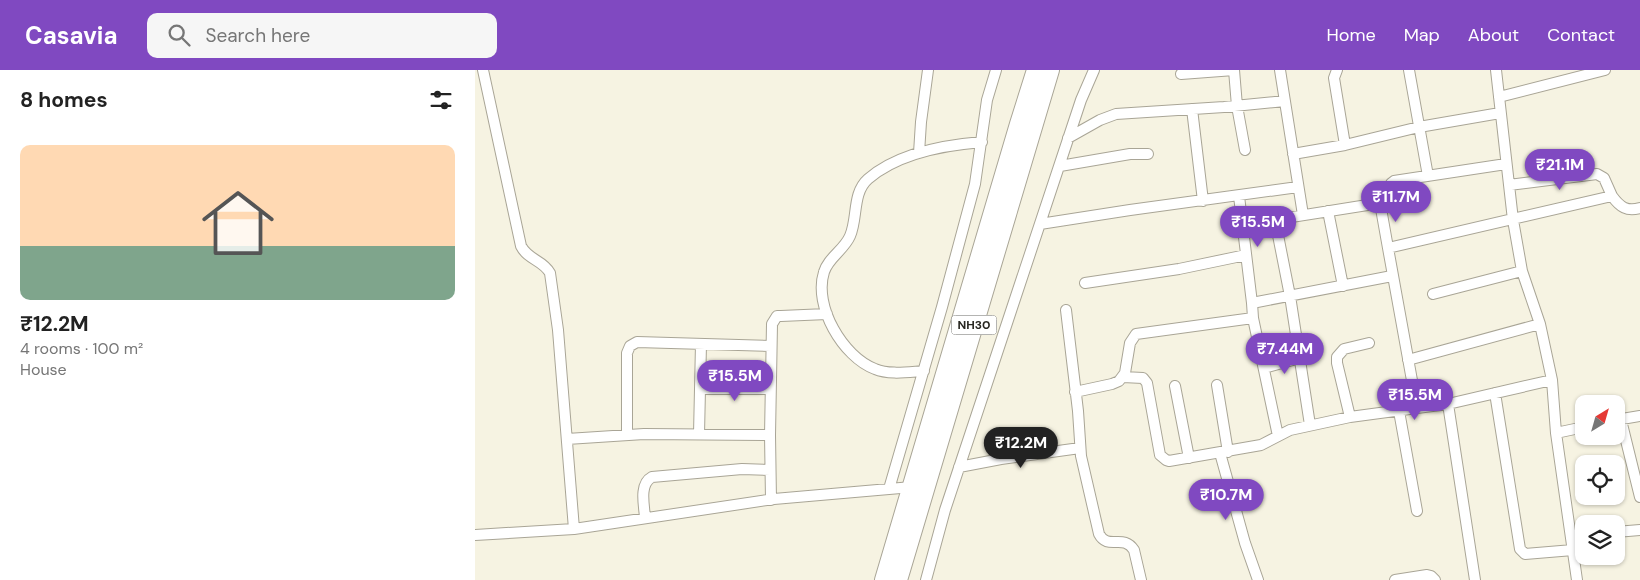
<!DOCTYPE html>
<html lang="en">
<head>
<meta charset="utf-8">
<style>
	body { margin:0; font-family:"DM Sans",sans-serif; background:#f6f6f6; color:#222; height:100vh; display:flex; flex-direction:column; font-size:19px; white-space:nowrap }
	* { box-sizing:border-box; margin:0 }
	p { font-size:16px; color:#767676 }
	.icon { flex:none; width:28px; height:28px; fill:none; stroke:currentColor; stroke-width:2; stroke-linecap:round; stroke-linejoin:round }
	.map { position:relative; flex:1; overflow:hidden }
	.panel { display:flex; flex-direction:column; background:#fff; width:475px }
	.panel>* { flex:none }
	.needle { width:32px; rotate:37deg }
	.controls { position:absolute; left:1100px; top:325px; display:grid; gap:10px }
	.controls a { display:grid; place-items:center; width:50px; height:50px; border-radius:10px; background:#fff; box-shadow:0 1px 4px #0004; font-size:25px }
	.price { position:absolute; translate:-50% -42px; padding:0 11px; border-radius:18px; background:#8049c1; color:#fff; font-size:16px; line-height:32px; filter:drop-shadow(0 1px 2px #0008) }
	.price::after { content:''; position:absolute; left:50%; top:30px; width:15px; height:11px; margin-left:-8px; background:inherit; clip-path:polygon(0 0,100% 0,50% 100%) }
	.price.active { background:#222; color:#fff }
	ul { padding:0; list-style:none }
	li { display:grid; align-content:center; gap:10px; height:265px; padding:0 20px }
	li span { display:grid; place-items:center; height:155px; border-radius:10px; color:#555 }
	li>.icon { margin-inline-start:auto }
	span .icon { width:90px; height:90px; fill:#fffc; stroke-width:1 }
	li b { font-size:21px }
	h2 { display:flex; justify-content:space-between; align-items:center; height:60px; padding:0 20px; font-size:21px }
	header { display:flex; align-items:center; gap:30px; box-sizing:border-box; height:70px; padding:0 25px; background:#8049c1; color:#fff }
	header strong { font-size:24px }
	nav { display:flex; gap:28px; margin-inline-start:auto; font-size:18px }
	.search { width:350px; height:45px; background:#f6f6f6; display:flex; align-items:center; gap:12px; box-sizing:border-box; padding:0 18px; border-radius:10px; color:#767676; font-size:19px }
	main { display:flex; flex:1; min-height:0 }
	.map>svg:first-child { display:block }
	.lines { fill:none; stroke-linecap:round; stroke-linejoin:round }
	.street-casing { stroke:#a9a596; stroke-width:12 }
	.highway-casing { stroke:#a9a596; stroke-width:20 }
	.street { stroke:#fff; stroke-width:10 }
	.highway { stroke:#fff; stroke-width:18 }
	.labels { text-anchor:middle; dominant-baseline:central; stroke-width:4; stroke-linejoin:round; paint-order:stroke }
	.shield { fill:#fff; stroke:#686864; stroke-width:1 }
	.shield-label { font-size:12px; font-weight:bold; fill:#282721 }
</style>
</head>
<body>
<header>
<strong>Casavia</strong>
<div class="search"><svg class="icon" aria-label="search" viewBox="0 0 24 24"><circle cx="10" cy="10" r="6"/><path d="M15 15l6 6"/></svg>Search here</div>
<nav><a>Home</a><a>Map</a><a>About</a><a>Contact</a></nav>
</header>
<main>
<section class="panel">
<h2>8 homes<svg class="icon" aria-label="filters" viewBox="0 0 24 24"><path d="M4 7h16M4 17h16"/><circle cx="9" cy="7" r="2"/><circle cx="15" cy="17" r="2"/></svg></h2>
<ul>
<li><span style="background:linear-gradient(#ffd9b3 65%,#7fa58c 0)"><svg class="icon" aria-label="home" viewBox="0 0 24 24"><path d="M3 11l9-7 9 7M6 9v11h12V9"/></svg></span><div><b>₹12.2M</b><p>4 rooms · 100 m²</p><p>House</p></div></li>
</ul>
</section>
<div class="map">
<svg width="1165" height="510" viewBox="0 0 1165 510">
	<rect width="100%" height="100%" fill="#f6f3e2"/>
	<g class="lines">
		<defs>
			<path id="street" d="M8,0L46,176C53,190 68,190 75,203L83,260L99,459
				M759,0L762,36L770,80
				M805,0L828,145
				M862,0L859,8L870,75
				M934,0L953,106
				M1021,0L1038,150L1047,201L1065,254L1077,310L973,334L942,338L913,178L1137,126C1145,137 1152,142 1165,138
				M706,4L759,0
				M1024,27L1130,0
				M717,39L728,131
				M593,68L625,50L641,44L749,37L810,31
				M444,83L446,52L453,0
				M818,84L870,75L944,57L1025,43
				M585,96L655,84H673
				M1034,115L1122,104L1129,108L1137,126
				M764,126L777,233
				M905,133L913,178
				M853,141L868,216
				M800,150L815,226L835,355
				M565,154L655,140L823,117
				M767,155L905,133C915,129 910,116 919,111L1031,94
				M610,213L704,199L771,185
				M958,224L1047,201
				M591,240L603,341L606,386L624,464C633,481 648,463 659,480L666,510
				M778,248L803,366
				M933,290L1065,254
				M789,298L825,288
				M449,301C433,302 414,305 400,299C368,287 338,236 349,202C353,188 369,180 375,166C383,148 377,123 393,109C423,83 469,75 507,72
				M648,307L668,308L672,313L685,385L691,390L694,391L786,375L815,360L875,347L942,338
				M1077,310L1081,363L1109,357
				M742,315L753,382
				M700,316L714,388
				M225,319H295
				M600,322L637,314L644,311L650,303L655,273L661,264L778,248L777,233L917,206
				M1020,323L1045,479L1050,484L1098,480
				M973,334L1000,510
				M924,341L942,441
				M875,347L862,293V287L869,279L894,273
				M1141,350L1165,346
				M1146,350L1165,427
				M1081,363L1102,510
				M224,364L226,274
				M152,365V283L155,276L162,272L296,276
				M92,369L169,364L295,365
				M745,383L770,473L783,510
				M484,397L526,389L605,378
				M414,419L467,237L500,114L512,30L521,0
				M296,430L295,365L297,254L302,246H306L352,244
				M170,447C169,435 164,414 177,407L267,399L295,400
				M1141,462L1165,460
				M0,465L99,459L299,429L437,417
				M1096,468L1109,466
				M451,510L470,440L606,30L619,0
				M920,510L952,505L956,506L960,510"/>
			<path id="highway" d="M409,510L544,54L561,0
				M423,510L575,0"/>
		</defs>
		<use href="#street" class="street-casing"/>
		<use href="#highway" class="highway-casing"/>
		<use href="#street" class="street"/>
		<use href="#highway" class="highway"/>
	</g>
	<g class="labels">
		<rect class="shield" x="476.5" y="245.5" width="45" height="19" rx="4"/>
		<g class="shield-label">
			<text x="499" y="255">NH30</text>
		</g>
	</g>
</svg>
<div class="controls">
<a><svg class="needle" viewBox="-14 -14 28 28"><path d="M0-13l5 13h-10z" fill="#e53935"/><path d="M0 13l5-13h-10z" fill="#767676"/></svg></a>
<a><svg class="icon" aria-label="locate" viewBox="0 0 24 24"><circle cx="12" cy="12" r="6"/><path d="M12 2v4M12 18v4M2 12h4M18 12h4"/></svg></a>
<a><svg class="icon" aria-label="layers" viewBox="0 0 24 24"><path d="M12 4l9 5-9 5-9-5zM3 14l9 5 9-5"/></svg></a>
</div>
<b class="price" style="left:1085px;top:121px">₹21.1M</b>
<b class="price" style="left:921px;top:153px">₹11.7M</b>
<b class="price" style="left:783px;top:178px">₹15.5M</b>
<b class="price" style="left:810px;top:305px">₹7.44M</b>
<b class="price" style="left:260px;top:332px">₹15.5M</b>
<b class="price" style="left:940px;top:351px">₹15.5M</b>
<b class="price active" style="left:546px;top:399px">₹12.2M</b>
<b class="price" style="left:751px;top:451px">₹10.7M</b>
</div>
</main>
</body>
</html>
